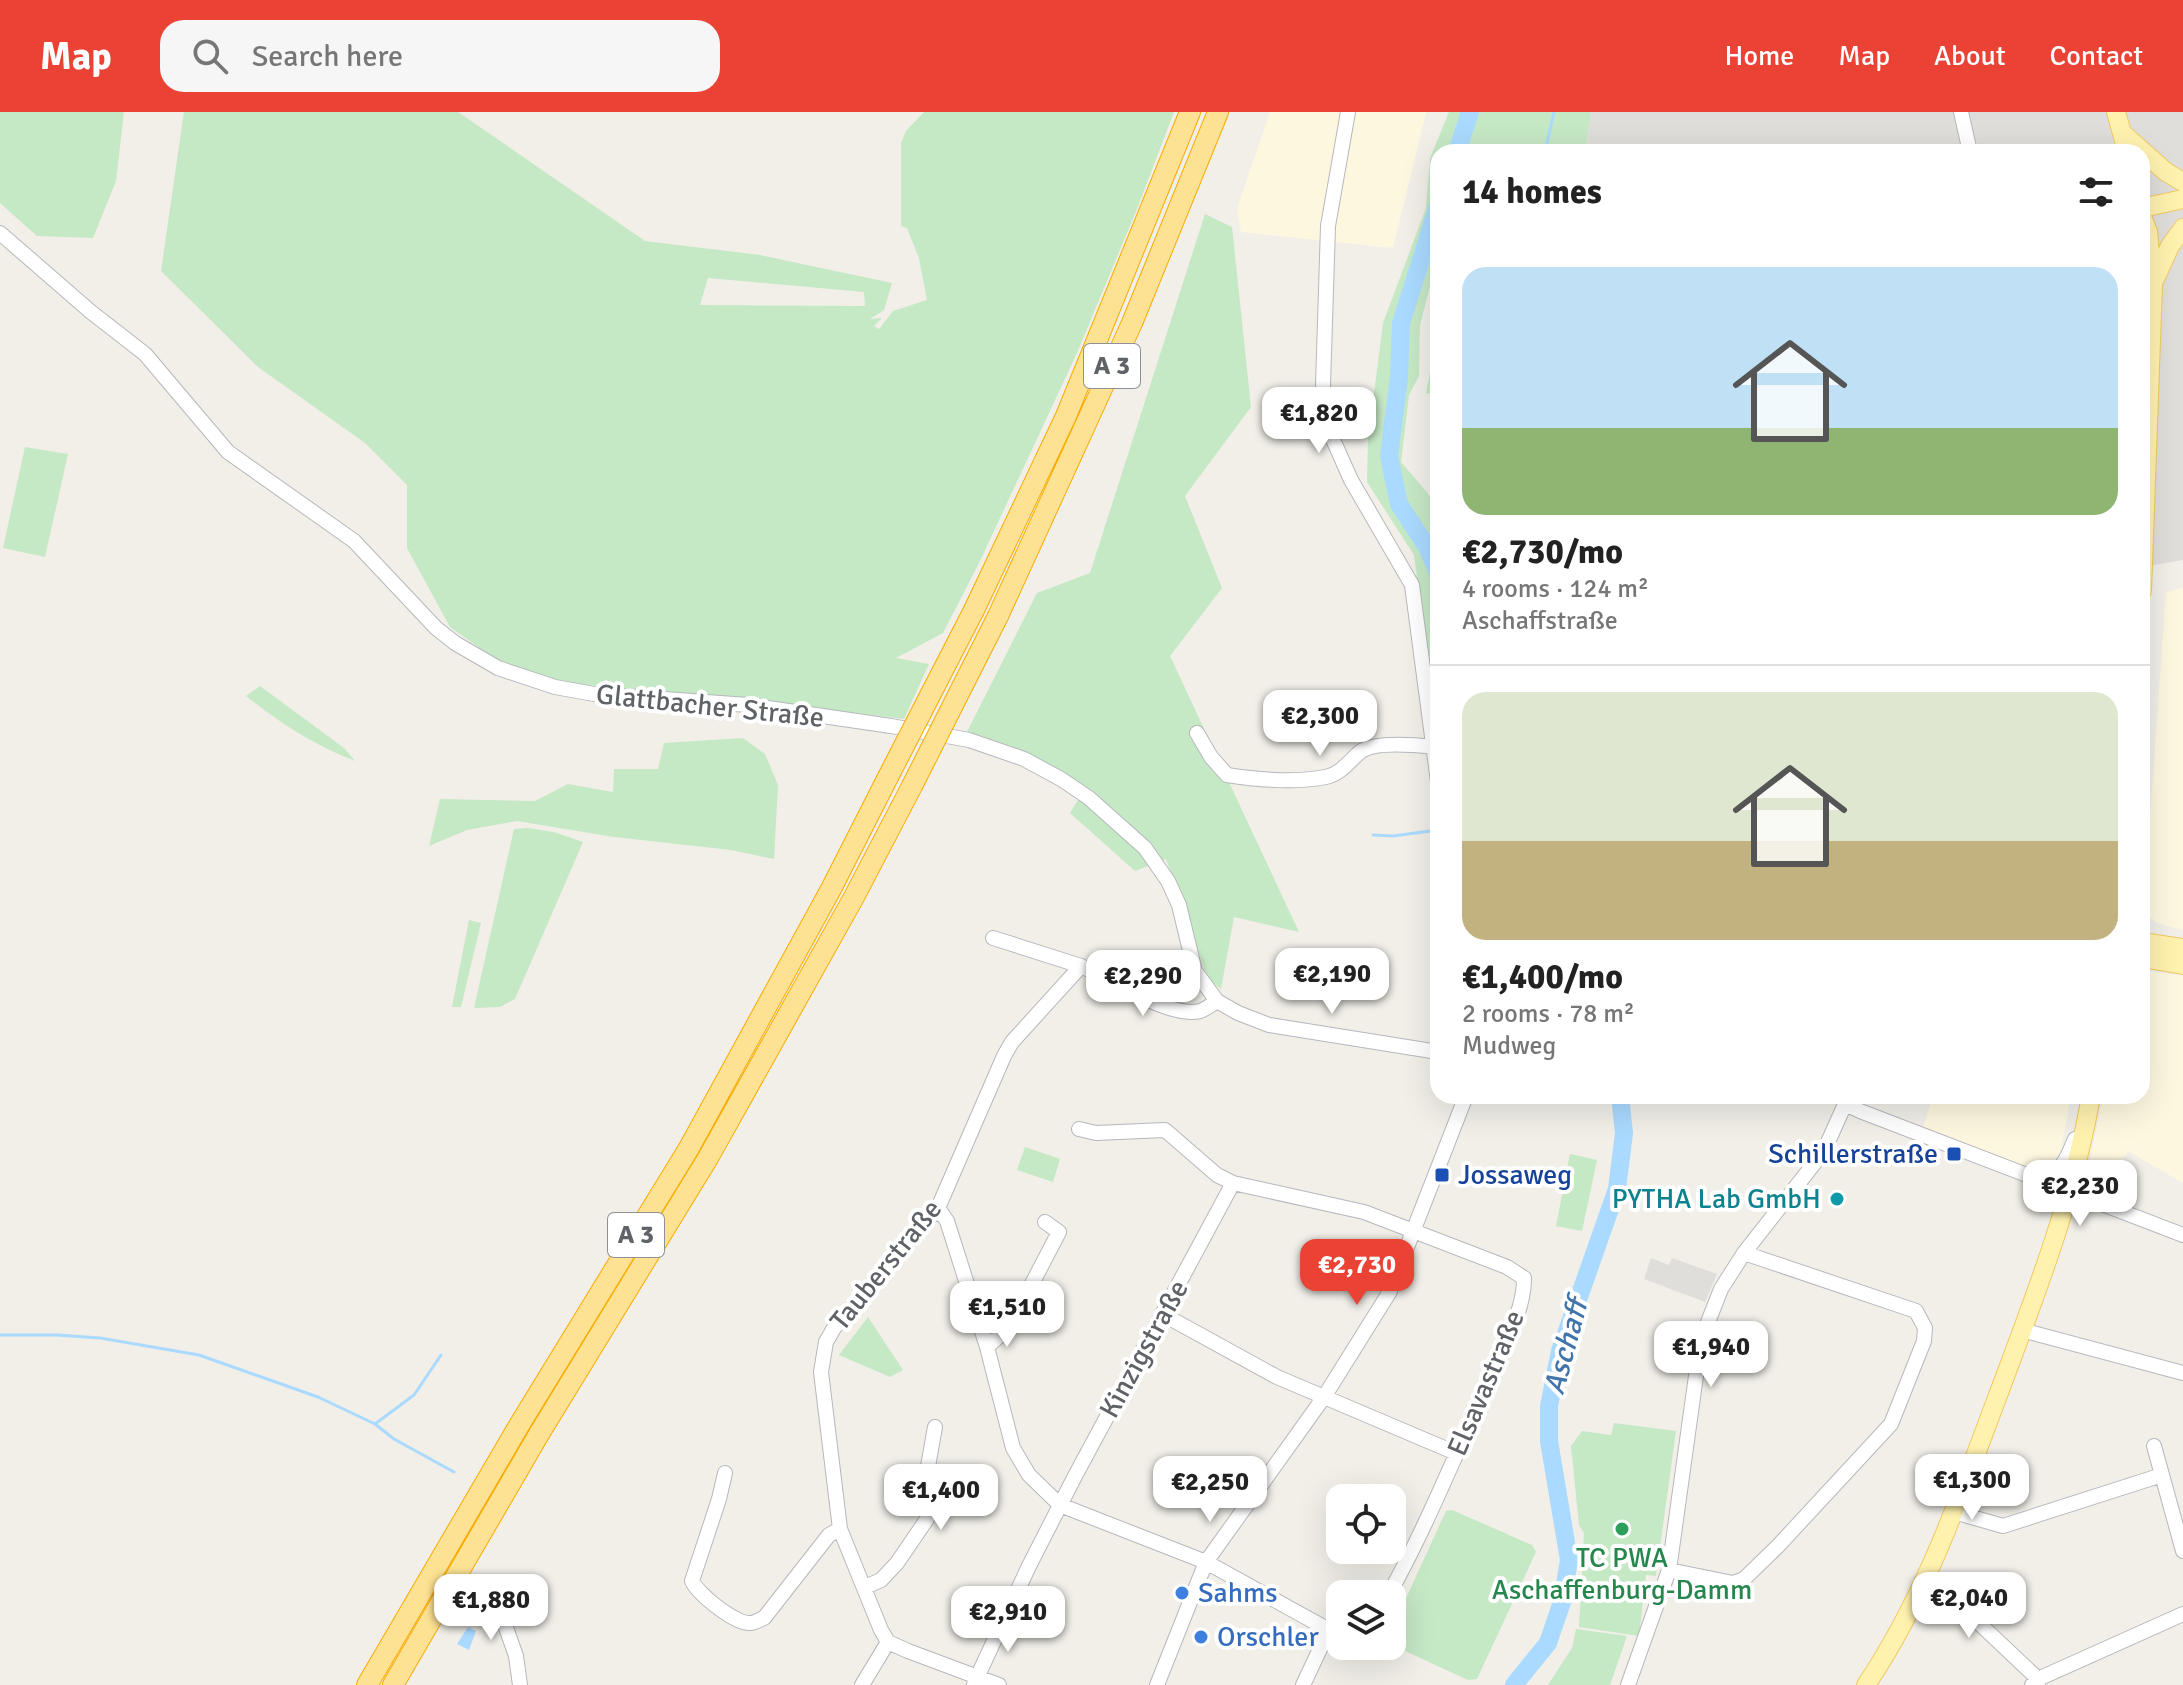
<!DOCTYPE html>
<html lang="en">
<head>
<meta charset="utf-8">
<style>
	body { margin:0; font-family:Signika,sans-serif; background:#f6f6f6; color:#222; height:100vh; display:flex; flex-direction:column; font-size:30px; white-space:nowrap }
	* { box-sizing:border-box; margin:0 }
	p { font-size:26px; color:#767676 }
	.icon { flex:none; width:44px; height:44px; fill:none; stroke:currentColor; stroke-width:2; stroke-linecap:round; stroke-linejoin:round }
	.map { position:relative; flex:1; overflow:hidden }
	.side { position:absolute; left:1430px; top:32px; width:720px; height:960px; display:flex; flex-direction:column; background:#fff; border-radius:24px; box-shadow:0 8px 32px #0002 }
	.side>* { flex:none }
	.tools { position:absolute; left:1326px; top:1372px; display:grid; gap:16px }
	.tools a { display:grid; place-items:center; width:80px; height:80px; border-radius:16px; background:#fff; box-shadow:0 8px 32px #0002; font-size:40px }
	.price { position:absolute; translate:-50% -68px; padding:0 18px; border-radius:16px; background:#fff; color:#222; font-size:26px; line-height:52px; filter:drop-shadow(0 2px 4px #0008) }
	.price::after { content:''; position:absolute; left:50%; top:48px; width:24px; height:18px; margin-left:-12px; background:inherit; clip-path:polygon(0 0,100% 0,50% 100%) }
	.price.active { background:#ea4335; color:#fff }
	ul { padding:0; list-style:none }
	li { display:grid; align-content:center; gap:16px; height:424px; padding:0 32px }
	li+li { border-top:2px solid #e0e0e0 }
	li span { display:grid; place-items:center; height:248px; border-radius:24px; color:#555 }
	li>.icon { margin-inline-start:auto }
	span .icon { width:144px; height:144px; fill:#fffc; stroke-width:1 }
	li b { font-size:34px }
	h2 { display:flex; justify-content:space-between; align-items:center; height:96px; padding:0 32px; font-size:34px }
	header { display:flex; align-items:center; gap:48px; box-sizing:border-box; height:112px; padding:0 40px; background:#ea4335; color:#fff }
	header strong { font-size:38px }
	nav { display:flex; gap:44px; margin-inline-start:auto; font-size:28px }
	.search { width:560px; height:72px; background:#f6f6f6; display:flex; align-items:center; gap:20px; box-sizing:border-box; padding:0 28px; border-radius:24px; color:#767676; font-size:30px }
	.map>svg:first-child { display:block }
	.commercial { fill:#fef7e0 }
	.industrial { fill:#e0deda }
	.green { fill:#c5e8c5; fill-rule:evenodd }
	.water { fill:#aadaff }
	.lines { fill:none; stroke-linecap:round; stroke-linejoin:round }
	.stream { stroke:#aadaff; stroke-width:3 }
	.river { stroke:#aadaff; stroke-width:18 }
	.minor-casing { stroke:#b5b8bc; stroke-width:16 }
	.major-casing { stroke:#f2c960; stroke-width:20 }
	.highway-casing { stroke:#f9ab00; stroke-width:22 }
	.minor { stroke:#fff; stroke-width:14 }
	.major { stroke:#fff2af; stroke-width:18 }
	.highway { stroke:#fde293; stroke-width:20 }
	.highway-bridge-casing { stroke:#f9ab00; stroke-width:22; stroke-linecap:butt }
	.highway-bridge { stroke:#fde293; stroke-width:20 }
	.transit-dot { fill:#1a4fb4; stroke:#fff; stroke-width:3 }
	.culture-dot { fill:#0f9aa8; stroke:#fff; stroke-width:3 }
	.leisure-dot { fill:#2e9e5b; stroke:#fff; stroke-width:3 }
	.shop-dot { fill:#3f7fe0; stroke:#fff; stroke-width:3 }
	.labels { text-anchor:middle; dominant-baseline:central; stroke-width:8; stroke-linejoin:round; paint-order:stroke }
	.shield { fill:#fff; stroke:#8f9295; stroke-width:2 }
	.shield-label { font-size:26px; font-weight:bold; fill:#5f6368 }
	.street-label { font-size:28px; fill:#5f6368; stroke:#fff }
	.transit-label { font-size:28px; fill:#164399; stroke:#fff; text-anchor:end }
	.culture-label { font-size:28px; fill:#0d838f; stroke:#fff; text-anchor:end }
	.leisure-label { font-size:28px; fill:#27864d; stroke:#fff }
	.shop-label { font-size:28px; fill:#366cbe; stroke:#fff; text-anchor:start }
	.water-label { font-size:30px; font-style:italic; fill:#4174aa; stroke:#fff }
</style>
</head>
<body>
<header>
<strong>Map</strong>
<div class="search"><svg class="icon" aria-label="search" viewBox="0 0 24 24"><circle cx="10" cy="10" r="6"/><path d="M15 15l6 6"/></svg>Search here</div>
<nav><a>Home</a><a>Map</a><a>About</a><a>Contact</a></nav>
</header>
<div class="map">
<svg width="2183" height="1573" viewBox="0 0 2183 1573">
	<rect width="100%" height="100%" fill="#f1efe8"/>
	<path class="commercial" d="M1270,0H1426L1393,136L1241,120L1237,97Z
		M2183,476V818L2157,811L2145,801V778L2166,480Z
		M2147,859L2183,864V1071L2128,1039L2119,1054L2090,1048L2103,984H2142V860Z
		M1933,984H2071L2060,1043L2049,1057L2035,1060L1923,1015Z"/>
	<path class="industrial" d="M1591,0H2183V448L2142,455V40H1585Z
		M1651,1146L1669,1153L1672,1146L1717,1162L1705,1190L1644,1167Z"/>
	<path class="green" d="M0,0H124L116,69L93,126L37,124L0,91Z
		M184,0H458L645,129L760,143L892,171L884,198L870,207L882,206L874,214L879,217L893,199L927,188L919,146L907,116L901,114V31L906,19L924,0H1174L1137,97L1077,241L979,451L943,521L896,546L929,552L904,607L747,587L542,569L495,547L450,515L407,436V373L365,331L258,255L161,159ZM708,166L864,180L865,194L700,193Z
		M1449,0H1591L1585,40H1438V143L1420,213L1419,264L1409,283L1401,350L1436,391L1438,397V623L1414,443L1367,370L1368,328L1383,211L1426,96L1430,46Z
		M1205,102L1232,115L1251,295L1185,384L1222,476L1170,544L1299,820L1234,805L1221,877L1208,867L1166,747L1135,759L1070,701L1086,675L1029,642L967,620L1037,481L1090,461Z
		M1438,218V284L1426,281Z
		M25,335L68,342L45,445L3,436Z
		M260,574L344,636L355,649C314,633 280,611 246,584Z
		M743,626L765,642L778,673L774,747L731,738L614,725L517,709L467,718L429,734L440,687L535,689L568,672L613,680L614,657H658L664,631Z
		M528,716L554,720L583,730L515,887L500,895L474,896L514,717Z
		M469,808L481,811L461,895H452Z
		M1025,1035L1060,1047L1053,1070L1017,1058Z
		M1570,1042L1597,1048L1582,1119L1556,1114Z
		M868,1205L903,1258L890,1265L839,1243Z
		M1614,1311L1676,1319L1656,1464L1646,1463L1639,1524L1579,1515L1584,1421L1579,1413L1571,1334L1582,1319L1611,1323Z
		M1452,1398L1532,1433L1536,1440L1477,1567L1468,1568L1392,1533V1517L1446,1399Z
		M1576,1517L1627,1524L1610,1573H1548L1572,1536Z"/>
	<path class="water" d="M468,1515L476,1519L469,1538L457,1532Z"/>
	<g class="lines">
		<path class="stream" d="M1545,40L1554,0
			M1373,723L1393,724L1438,718
			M0,1223H57L100,1226L199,1243L318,1285L375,1312L394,1327L454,1360
			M375,1312L414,1283L441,1243"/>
		<path class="river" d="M1457,40L1470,0
			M1438,94L1401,211L1399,265L1389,344L1399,392L1427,435L1438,461
			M1514,1573L1548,1531L1562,1490L1569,1448L1549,1329V1294L1560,1239L1617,1077L1624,1021L1620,984"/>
		<defs>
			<path id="minor" d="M1348,0L1328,114L1323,273L1331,323L1351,368L1412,473L1438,670
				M1961,0L1970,40
				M0,121L91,200L145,242L228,340L354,429L436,516L455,531L498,556L555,575L594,582L748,593L891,614L969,628L1024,647L1061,667L1089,686L1145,736L1168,769L1179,793L1195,859L1217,889L1238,901L1269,913L1438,940
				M1197,621L1211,645L1227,663C1259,668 1294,671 1326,665C1341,662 1349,649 1360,640C1375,629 1415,633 1433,635
				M993,826L1081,854L1012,930L1004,944L938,1096L834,1216L826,1230L821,1260L840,1417L881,1518L888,1530L908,1539L999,1573
				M1081,854C1108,866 1171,907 1200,899C1206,897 1212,892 1217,889
				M1843,984L1845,992L1860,999L2183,1123
				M1079,1017L1096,1021L1165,1018L1217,1063L1233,1071L1364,1100L1507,1155L1524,1166C1525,1203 1491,1263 1476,1298C1448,1360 1422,1423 1389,1482
				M2035,1065C2063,1060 2065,1051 2075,1027
				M938,1096L947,1109L987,1235L1013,1336L1029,1363L1060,1393L1206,1450L1329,1518
				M1164,1203L1277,1265L1456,1341
				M2022,1218L2183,1261
				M987,1235L1010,1214L1059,1120L1045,1110
				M2154,1334L2183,1439
				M725,1361L719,1387L692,1469C698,1482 736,1513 751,1511C754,1511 761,1507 764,1506L829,1423L840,1417
				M1954,1400L2003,1414L2162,1363
				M1669,1458L1733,1471L1744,1467L1778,1434L1891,1312L1924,1229L1925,1216L1916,1199L1744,1141
				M1927,1462L2038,1567V1573
				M865,1475L881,1468L897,1451L927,1407L931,1387L927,1360L935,1315
				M508,1488L504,1510L516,1544L520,1573
				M974,1572L1029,1454L1075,1364L1233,1071
				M862,1573L888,1530
				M1157,1573L1206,1450L1324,1285L1389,1181L1466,984
				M1303,1573L1329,1518
				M1628,1573L1669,1458L1701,1228L1721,1177L1744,1141L1824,1039L1845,992
				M2032,1573L2038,1567L2183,1502"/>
			<path id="major" d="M2116,0L2125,32
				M2122,21L2166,60L2183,70
				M2142,96L2183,87
				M2142,105L2148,120L2153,172L2142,479
				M2154,169L2170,134L2183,116
				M2142,830L2183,836
				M2142,846L2183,853
				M1866,1573C1925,1486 1960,1384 1997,1286C2034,1187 2073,1088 2091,984"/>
			<path id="highway" d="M974,498L1066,304L1190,0
				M998,504L1132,211L1218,0
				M367,1573L521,1310L689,1036L831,777L888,665
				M393,1573L539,1322L708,1046L854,785L912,674"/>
		</defs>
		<use href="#minor" class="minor-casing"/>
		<use href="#major" class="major-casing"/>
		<use href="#highway" class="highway-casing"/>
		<use href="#minor" class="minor"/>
		<use href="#major" class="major"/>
		<use href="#highway" class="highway"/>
		<defs>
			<path id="highway-bridge" d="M888,665L974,498
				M912,674L998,504"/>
		</defs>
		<use href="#highway-bridge" class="highway-bridge-casing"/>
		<use href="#highway-bridge" class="highway-bridge"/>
	</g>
	<g class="transit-dot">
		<rect x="1946" y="1034" width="16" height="16" rx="4"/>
		<rect x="1434" y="1055" width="16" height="16" rx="4"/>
	</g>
	<circle class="culture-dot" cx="1837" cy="1087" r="8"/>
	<circle class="leisure-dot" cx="1622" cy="1417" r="8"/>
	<g class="shop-dot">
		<circle cx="1182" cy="1481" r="8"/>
		<circle cx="1201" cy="1525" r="8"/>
	</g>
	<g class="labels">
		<g class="shield">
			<rect x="1084" y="232" width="56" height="44" rx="6"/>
			<rect x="608" y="1101" width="56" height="44" rx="6"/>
		</g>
		<g class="shield-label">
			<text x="1112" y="254">A 3</text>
			<text x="636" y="1123">A 3</text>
		</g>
		<g class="street-label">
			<text transform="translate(710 594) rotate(6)">Glattbacher Straße</text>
			<text transform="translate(886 1153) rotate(-51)">Tauberstraße</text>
			<text transform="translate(1144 1237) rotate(-61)">Kinzigstraße</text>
			<text transform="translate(1486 1271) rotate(-67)">Elsavastraße</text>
		</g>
		<g class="transit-label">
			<text x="1938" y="1042">Schillerstraße</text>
			<text x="1458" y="1063" text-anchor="start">Jossaweg</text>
		</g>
		<g class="culture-label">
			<text x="1821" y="1087">PYTHA Lab GmbH</text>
		</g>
		<g class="leisure-label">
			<text x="1622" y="1446">TC PWA<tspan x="1622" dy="32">Aschaffenburg-Damm</tspan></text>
		</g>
		<g class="shop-label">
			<text x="1198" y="1481">Sahms</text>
			<text x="1217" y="1525">Orschler</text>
		</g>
		<g class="water-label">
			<text transform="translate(1566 1235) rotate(-75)">Aschaff</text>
		</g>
	</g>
</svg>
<div class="tools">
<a><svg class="icon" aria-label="locate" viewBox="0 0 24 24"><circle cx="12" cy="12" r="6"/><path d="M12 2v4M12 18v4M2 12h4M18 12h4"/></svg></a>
<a><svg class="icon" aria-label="layers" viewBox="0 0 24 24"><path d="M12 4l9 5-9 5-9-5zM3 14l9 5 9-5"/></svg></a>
</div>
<b class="price" style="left:1319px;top:343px">€1,820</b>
<b class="price" style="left:1320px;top:646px">€2,300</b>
<b class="price" style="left:1332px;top:904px">€2,190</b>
<b class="price" style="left:1143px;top:906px">€2,290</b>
<b class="price" style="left:2080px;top:1116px">€2,230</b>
<b class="price active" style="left:1357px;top:1195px">€2,730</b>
<b class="price" style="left:1007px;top:1237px">€1,510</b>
<b class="price" style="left:1711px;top:1277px">€1,940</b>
<b class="price" style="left:1972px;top:1410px">€1,300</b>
<b class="price" style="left:1210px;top:1412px">€2,250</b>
<b class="price" style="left:941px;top:1420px">€1,400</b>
<b class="price" style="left:1969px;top:1528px">€2,040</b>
<b class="price" style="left:491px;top:1530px">€1,880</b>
<b class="price" style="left:1008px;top:1542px">€2,910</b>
<section class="side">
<h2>14 homes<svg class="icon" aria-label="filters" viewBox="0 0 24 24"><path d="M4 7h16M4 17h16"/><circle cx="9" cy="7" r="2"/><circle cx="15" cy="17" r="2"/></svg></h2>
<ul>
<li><span style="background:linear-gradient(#bfe0f5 65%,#8fb573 0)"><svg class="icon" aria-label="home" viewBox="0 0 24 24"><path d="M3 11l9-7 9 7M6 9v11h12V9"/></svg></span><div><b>€2,730/mo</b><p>4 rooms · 124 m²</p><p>Aschaffstraße</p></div></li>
<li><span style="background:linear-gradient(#dfe7d0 60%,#c2b280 0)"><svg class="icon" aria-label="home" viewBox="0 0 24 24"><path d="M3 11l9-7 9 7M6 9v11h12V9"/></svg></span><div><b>€1,400/mo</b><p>2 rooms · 78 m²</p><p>Mudweg</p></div></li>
</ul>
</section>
</div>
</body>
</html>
